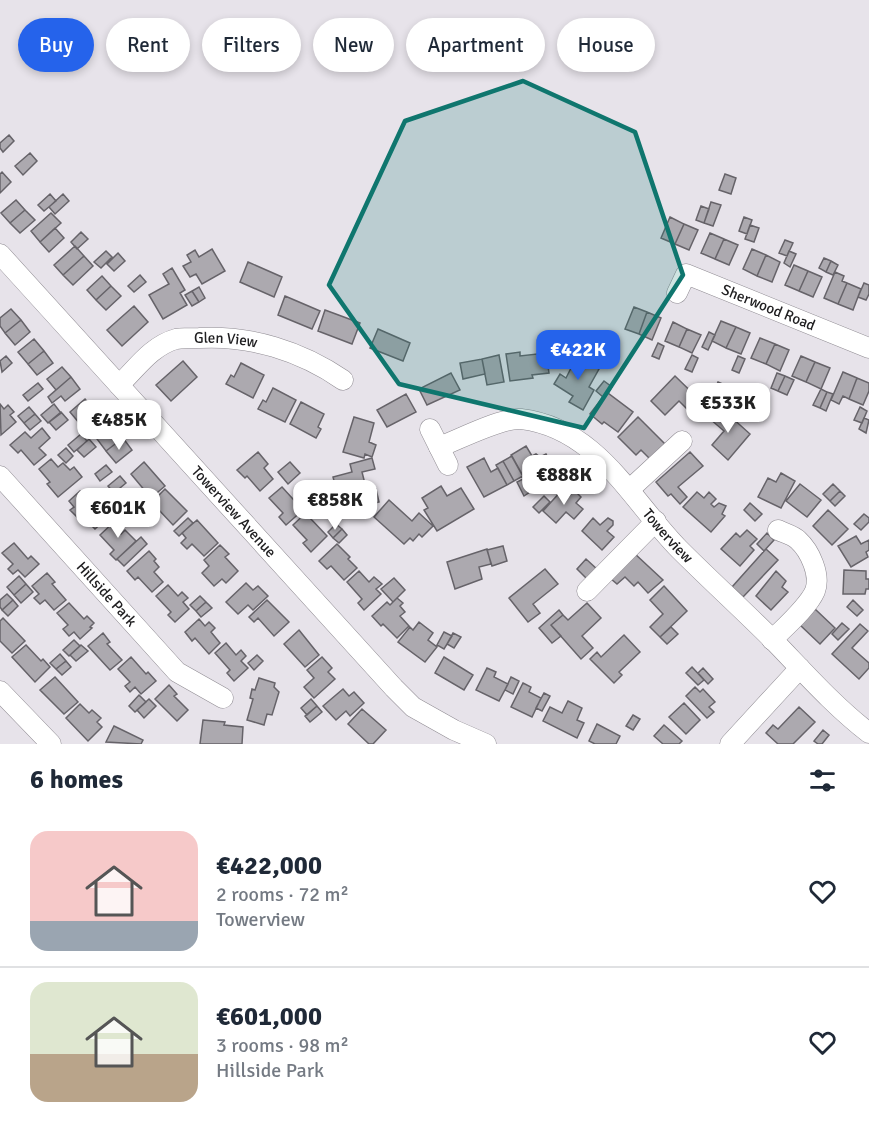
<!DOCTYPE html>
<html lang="en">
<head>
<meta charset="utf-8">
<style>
	body { margin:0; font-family:Signika,sans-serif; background:#f6f6f7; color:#1f2937; height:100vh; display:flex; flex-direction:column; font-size:22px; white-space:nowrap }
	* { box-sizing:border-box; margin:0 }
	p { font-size:20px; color:#747a83 }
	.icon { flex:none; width:33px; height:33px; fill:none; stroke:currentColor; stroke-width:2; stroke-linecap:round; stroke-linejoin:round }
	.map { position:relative; height:744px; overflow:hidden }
	.panel { display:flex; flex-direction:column; background:#fff; flex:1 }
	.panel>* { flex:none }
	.top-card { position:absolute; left:18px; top:18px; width:834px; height:54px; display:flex; gap:12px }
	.price { position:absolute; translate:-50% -51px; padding:0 14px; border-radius:12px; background:#fff; color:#222; font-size:20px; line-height:39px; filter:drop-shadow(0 2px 3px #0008) }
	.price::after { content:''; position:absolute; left:50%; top:36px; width:18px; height:14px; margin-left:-9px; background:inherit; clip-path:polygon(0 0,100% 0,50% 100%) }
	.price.current { background:#2563eb; color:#fff }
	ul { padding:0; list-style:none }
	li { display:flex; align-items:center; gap:18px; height:150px; padding:0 30px }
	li+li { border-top:2px solid #e0e1e3 }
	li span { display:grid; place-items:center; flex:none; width:168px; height:120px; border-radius:18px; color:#555 }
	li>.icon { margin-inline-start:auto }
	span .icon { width:72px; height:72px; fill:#fffc; stroke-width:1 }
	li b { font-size:26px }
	h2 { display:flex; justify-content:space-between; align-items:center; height:72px; padding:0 30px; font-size:26px }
	.pill { padding:0 21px; border-radius:27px; background:#fff; box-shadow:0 3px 9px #0003; font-size:21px; line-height:54px }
	.pill.current { background:#2563eb; color:#fff }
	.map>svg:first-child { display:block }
	.building { fill:#aca9af; stroke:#666369; stroke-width:1.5 }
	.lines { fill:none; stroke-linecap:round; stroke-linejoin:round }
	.minor-casing { stroke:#8f8b92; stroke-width:21 }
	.minor { stroke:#fff; stroke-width:20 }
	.marked { fill:#0f766e; fill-opacity:0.2; stroke:#0f766e; stroke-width:4.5; stroke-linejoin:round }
	.labels { text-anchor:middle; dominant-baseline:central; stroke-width:5; stroke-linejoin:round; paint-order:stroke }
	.street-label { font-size:15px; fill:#212022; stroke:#e7e3ea }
</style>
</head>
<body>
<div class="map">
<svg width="869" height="744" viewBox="0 0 869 744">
	<rect width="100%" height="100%" fill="#e7e3ea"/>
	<path class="building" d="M9,135L14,141L3,152L0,148V143Z
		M30,153L37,161L23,175L15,166Z
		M2,172L11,182L0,193V174Z
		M725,174L736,178L731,194L719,190Z
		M50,194L56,201L44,211L38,205Z
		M63,194L69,201L55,214L49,207Z
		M16,200L25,210L10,223L1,213Z
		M711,202L721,205L713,226L704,223Z
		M701,206L709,209L704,223L696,220Z
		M25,210L35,220L20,233L10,223Z
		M51,213L61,223L40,242L31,231Z
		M670,217L684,224L675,244L661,238Z
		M744,217L752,220L747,234L739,231Z
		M684,224L698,230L689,250L675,244Z
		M750,225L759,228L754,242L745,239Z
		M55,228L64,238L49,252L40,242Z
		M81,232L88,239L77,249L71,242Z
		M710,233L724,239L715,259L701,253Z
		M724,239L738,245L729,265L715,259Z
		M785,240L793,243L787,256L779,253Z
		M75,246L84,256L63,275L54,265Z
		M212,249L225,271L202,284L196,274L190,277L183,266L191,262L187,255L195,250L199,257Z
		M752,249L766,255L757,276L743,269Z
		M106,251L112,257L101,268L94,262Z
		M789,251L796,254L790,267L784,263Z
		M118,253L125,261L114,271L107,264Z
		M766,255L780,262L772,282L757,276Z
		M84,256L93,266L73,285L63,275Z
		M824,258L831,261L826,272L819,268Z
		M831,261L838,265L833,275L826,272Z
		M248,262L282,277L274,297L240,282Z
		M794,265L808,271L799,291L785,285Z
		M172,268L185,290L180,293L187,305L163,319L149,295L169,284L163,274Z
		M808,271L822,277L813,297L799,291Z
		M835,272L844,276L842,281L847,283L838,304L824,298Z
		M140,275L146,282L134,292L128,286Z
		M102,276L111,286L96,300L87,290Z
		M847,283L861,289L853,310L838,304Z
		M864,283L869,285V294L866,300L858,297Z
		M111,286L121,296L106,310L96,300Z
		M199,287L205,298L199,302L192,291Z
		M192,291L199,302L192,306L185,295Z
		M285,296L320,311L312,329L278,315Z
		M134,306L148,322L122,346L107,330Z
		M634,307L647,312L639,334L625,329Z
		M11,309L21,320L5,333L0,326V318Z
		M325,310L360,323L352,344L318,331Z
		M647,312L661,318L652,340L639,334Z
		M21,320L30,332L15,345L5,333Z
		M721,321L736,327L726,348L712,341Z
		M673,322L687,329L679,347L665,341Z
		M736,327L750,333L741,354L726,348Z
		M378,329L410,343L403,361L370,348Z
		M687,329L701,335L692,353L679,347Z
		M709,332L715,335L708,350L702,347Z
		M760,338L775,344L766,364L751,358Z
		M34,339L44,351L28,364L18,352Z
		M556,341L557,353H555L556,359L549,360L546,343Z
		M658,343L664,346L659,359L652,356Z
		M775,344L789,350L780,371L766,364Z
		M44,351L53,363L37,375L28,364Z
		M520,352V356L546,353L549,373L532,375L533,378L510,381L506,354Z
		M572,353L599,369L589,387L594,390L583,410L569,402L573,396L554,384L560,374L566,378L572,366L566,363Z
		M499,355L504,382L487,385L482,359Z
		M692,355L698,358L692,372L685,369Z
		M6,356L12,363L2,372L0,361Z
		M738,356L745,359L739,373L732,370Z
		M801,356L815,362L806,382L792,376Z
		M482,359L485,374L463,379L460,363Z
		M183,361L197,377L171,401L156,385Z
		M815,362L830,368L821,389L806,382Z
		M241,363L264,375L253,398L226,384L231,375L234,377Z
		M62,367L71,377L56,390L47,379Z
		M843,372L857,378L849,399L843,396L839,404L831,400Z
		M451,373L460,390L427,405L419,389Z
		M777,373L785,376L778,391L771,388Z
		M675,376L710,410L699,421L679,401L665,415L651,401Z
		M785,376L794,380L787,395L778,391Z
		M71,377L80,389L65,401L61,396L52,403L48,397Z
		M857,378L869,383V391L863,405L849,399Z
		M604,381L612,387L608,393L633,412L618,432L604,422L602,424L590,414L603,397L596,391Z
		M718,382L729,387L726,394L715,389Z
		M38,383L43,389L28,401L23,395Z
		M273,388L296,400L285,422L258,409L263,400L266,402Z
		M821,389L827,392L820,408L813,405Z
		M827,392L833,394L826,411L820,408Z
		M406,394L416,412L387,427L377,410Z
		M85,399L95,411L80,424L70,412Z
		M301,402L324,414L318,427L321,429L316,438L290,424Z
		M0,404L4,409L8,405L14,412L10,415L16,422L1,435Z
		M54,404L61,413L48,423L41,415Z
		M29,407L35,414L24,423L18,416Z
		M720,407L750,434L728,460L712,445L724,431L710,419Z
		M860,407L867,411L862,423L854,420Z
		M95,411L105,423L90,436L80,424Z
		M61,412L68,420L56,430L49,422Z
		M35,414L41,421L30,430L24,423Z
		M354,417L374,423L369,442L376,445L372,457L365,454L364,458L343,452Z
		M638,417L665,444L650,459L641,450L636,455L618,437Z
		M864,418L869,420L866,433L859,429Z
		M113,427L123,438L106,451L97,439Z
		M42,428L50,438L39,448L46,455L34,465L21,450L18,453L10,445L25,432L31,438Z
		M81,434L87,441L74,452L68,445Z
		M123,438L132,450L116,463L106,451Z
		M89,439L96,447L84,457L77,450Z
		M526,446L532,456L536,454L540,457L546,454L553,467L526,482L511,455Z
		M66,448L73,456L66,463L58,455Z
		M258,452L268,464L264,468L273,479L260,491L247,476L245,478L237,470Z
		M690,452L703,466L678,487L687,497L680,504L671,494L668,496L656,482Z
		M512,456L523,476L514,481L503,461Z
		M372,458L375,469L362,472L367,492L376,489L379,502L352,509L346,489L337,492L333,477L352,472L350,464Z
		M484,458L491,472L498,468L507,485L484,497L467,467Z
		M51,459L58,467L63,463L70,470L74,467L82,477L58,497L47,484L50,482L39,469Z
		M503,461L514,481L507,485L496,465Z
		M144,462L165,486L151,498L131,474Z
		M290,462L300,473L288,484L278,472Z
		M106,465L112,472L100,481L95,474Z
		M781,473L795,481L781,508L758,497L768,478L776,482Z
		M120,476L126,483L114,493L108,486Z
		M523,479L530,492L524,496L517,482Z
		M800,484L821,500L807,517L786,501Z
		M833,484L840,491L830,501L823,494Z
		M441,486L447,496L461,488L474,509L437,531L424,510L428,508L422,498Z
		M282,487L303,510L286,525L279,517L283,513L269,498Z
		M165,489L187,511L173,525L158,509L154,512L148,506Z
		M562,490L569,496L574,490L581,497L576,503L583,509L574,519L566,512L556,523L543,511Z
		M80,491L91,503L96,498L102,505L97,509L106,519L95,529L81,515L78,518L70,510L74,507L69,501Z
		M840,491L845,496L835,506L830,501Z
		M697,492L704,498L709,492L716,499L711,504L714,507L719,503L726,506L722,514L725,516L711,532L683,507Z
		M544,496L550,502L539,513L533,507Z
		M389,500L412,521L419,513L433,526L422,537L419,534L413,541L410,538L404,544L374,517Z
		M750,503L762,514L755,521L744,510Z
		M311,508L317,514L311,519L327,536L311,552L303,543L307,540L293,525Z
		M828,510L848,529L832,545L813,526Z
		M864,514L869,518V522L861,530L854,524Z
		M188,518L193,523L179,536L174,531Z
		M593,518L600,525L608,518L613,521V525L607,531L614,537L602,550L582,531Z
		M117,519L124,526L118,532L121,534L125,530L136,541L116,560L110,554L114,550L100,535Z
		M197,520L218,543L204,556L192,544L187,549L181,543L186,538L182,533Z
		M336,524L342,529L333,538L328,532Z
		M342,529L347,535L339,543L333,538Z
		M747,530L757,539L750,546L754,550L740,566L721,549L736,533L740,537Z
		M767,533L774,540L764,551L757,544Z
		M856,536L861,544L869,540V550L866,552L868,557L851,567L838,546Z
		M141,537L147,544L124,566L117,559Z
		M14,543L28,559L31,556L39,564L25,577L18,570L13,574L8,569L13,564L2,553Z
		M337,544L350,557L348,559L357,568L344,580L331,566L327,569L319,561Z
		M220,545L229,554L225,557L238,571L226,583L222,579L214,586L202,573L209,566L204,560Z
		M503,546L507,561L492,566L487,550Z
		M487,549L491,564L479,567L482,579L455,589L447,562Z
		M766,549L778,560L743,597L732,587Z
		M149,551L156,559L154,561L159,567L154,572L163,582L152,592L138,577L135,580L127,571Z
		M634,553L663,580L648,593L638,582L634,586L625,577L617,584L610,578Z
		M586,559L598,570L588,580L577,569Z
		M545,569L558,584L533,604L540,613L528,622L509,598Z
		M844,570L866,571V579H869V589H866L865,594H843Z
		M359,571L369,582L374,577L382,584L376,589L381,594L364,610L358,603L362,599L347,582Z
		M776,571L786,581L782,587L788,592L771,610L756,596Z
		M47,573L55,582L52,584L66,600L54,610L45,600L40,604L34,598L39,594L32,586Z
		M19,576L26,584L14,595L7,587Z
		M394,578L405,590L393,602L381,589Z
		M246,583L253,590L258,586L268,596L253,610L248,605L238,614L226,602Z
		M26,584L33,592L21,603L14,595Z
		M168,585L178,596L182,592L188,598L183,602L189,609L175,622L168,615L171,612L156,596Z
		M664,586L687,611L660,637L650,627L663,614L650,600Z
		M7,594L13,600L2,610L0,607V600Z
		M200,596L206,602L196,611L190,605Z
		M397,598L403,603L400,606L405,612L400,616L409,626L397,638L383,624L381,626L372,616L387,602L390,605Z
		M13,600L18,606L8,616L2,610Z
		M267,600L289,622L274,636L258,618L254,622L249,617Z
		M853,600L863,610L857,616L847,607Z
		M206,602L212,608L201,617L196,611Z
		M69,603L84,619L87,616L94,623L90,627L92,628L80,639L74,632L69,636L63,629L68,625L57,613Z
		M587,603L601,618L582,636L593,648L581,659L551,625L563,615L568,620Z
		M815,609L835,628L820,644L800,625Z
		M559,610L563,615L551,625L561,636L552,643L539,628Z
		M3,618L25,641L12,653L0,641V621Z
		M199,619L205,626L209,622L215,628L211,632L220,643L209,654L195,638L192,641L185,632Z
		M419,622L433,633L428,640L437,647L425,662L398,642L410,627L413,630Z
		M842,623L849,629L838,640L832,634Z
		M860,624L868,631L852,648L869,663V668L859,679L832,654Z
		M671,627L678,634L667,644L660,637Z
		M299,630L319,655L305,667L284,644Z
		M444,632L452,636L444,649L437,645Z
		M103,633L110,642L107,644L122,660L110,670L88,646Z
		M453,633L461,637L454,648L447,644Z
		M624,635L640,652L619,672L622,675L614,683L590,659L597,652L601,657Z
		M74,640L80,646L69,656L63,650Z
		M226,643L236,655L241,650L246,656L241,661L248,668L234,681L227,673L230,670L215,653Z
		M26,645L41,661L43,659L50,667L35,682L12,657Z
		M81,645L88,651L76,661L70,655Z
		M60,654L66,661L56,669L50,663Z
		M257,655L263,661L254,670L248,663Z
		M131,657L146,674L148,672L156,681L141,694L135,687L130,692L125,686L130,682L118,669Z
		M322,657L332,668L328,672L335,679L314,698L304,687L314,678L307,670Z
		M444,657L473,675L464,690L435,673Z
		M66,661L71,667L62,675L56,669Z
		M692,667L704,680L698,685L686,673Z
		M487,668L496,672L494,677L508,684L499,701L476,690Z
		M703,668L713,679L708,684L698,673Z
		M55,677L78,702L64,714L40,690Z
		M511,677L519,681L513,694L505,690Z
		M259,678L275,683L274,687L279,692L272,715L267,714L264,725L247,720L253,699L250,698L252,689L255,690Z
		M523,683L531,687L529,692L541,698L532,717L511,707Z
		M169,685L177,694L174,696L188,710L177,721L155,699Z
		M695,687L700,692L703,689L715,702L709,707L714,712L707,718L686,696Z
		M343,689L349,696L354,692L364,703L350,716L346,711L336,720L323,706Z
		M544,693L550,696L542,711L536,708Z
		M139,695L146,702L135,712L129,706Z
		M149,699L156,706L144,718L137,710Z
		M311,699L317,706L307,715L301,708Z
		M568,701L582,708L577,720L584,723L577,738L543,721L550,707L562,713Z
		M684,703L700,720L686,734L669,717Z
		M80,704L89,713L92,710L101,718L97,722L102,727L88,741L66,718Z
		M317,706L322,712L310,722L305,716Z
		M799,707L815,722L793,744H778L766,733L773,725L778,729Z
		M362,709L386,730L373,744H369L348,724Z
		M633,715L640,719L633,730L626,726Z
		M203,720L225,722L224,725L243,727L242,744H200Z
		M597,724L620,736L616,744H595L589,741Z
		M664,725L682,741L679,744H663L654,736Z
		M114,726L143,740L141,744L106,742Z
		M823,730L829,735L822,744H818L814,741Z"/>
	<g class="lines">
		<defs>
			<g id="minor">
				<path id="s1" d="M0,254L394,688L413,707L454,730L486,744"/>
				<path id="s2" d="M677,293L686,274L869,348"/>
				<path id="s3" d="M119,385C136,369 151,346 176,339C183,338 192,338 199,338C250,335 301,351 343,380"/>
				<path d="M430,429L448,465"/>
				<path id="s4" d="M439,447C458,440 502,417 521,419C597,428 631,500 679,549C710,580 743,610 774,641C805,673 834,706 869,733"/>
				<path id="s5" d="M0,476L177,672L223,698"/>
				<path d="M630,489L682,441"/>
				<path d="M587,591L656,521"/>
				<path d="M772,640C785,627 808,607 815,591C821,575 810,551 798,540C793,535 784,533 778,530"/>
				<path d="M0,691L51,744"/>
				<path d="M730,744L800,668"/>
			</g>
		</defs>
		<use href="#minor" class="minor-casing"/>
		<use href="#minor" class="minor"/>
	</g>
	<path class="marked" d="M523,81L635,132L683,275L584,428L399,384L329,285L405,121Z"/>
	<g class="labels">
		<g class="street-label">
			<text stroke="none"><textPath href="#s2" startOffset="110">Sherwood Road</textPath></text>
			<text stroke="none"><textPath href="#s3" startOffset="124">Glen View</textPath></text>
			<text stroke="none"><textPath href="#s1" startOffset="348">Towerview Avenue</textPath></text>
			<text stroke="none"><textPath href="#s4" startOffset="280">Towerview</textPath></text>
			<text stroke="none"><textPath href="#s5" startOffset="159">Hillside Park</textPath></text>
		</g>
	</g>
</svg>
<b class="price current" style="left:578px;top:381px">€422K</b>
<b class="price" style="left:728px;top:434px">€533K</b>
<b class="price" style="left:119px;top:451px">€485K</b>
<b class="price" style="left:564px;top:506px">€888K</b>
<b class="price" style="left:335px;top:531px">€858K</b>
<b class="price" style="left:118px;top:539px">€601K</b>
<div class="top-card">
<a class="pill current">Buy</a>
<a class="pill">Rent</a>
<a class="pill">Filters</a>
<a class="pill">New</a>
<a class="pill">Apartment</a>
<a class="pill">House</a>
</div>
</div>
<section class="panel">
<h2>6 homes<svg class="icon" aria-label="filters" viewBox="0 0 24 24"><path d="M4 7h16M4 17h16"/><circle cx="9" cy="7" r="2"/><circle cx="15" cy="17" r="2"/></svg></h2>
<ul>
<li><span style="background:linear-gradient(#f6c9c9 75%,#9aa5b1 0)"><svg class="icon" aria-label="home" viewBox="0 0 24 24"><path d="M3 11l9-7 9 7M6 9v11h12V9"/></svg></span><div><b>€422,000</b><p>2 rooms · 72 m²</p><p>Towerview</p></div><svg class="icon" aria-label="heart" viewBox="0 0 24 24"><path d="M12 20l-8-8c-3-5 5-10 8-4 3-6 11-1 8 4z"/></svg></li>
<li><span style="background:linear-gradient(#dfe7d0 60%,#b9a48a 0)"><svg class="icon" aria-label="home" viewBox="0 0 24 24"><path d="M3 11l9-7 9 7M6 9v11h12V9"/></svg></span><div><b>€601,000</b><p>3 rooms · 98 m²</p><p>Hillside Park</p></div><svg class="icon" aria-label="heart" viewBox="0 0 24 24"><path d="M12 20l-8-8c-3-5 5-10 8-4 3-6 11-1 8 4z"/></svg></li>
</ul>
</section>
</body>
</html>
